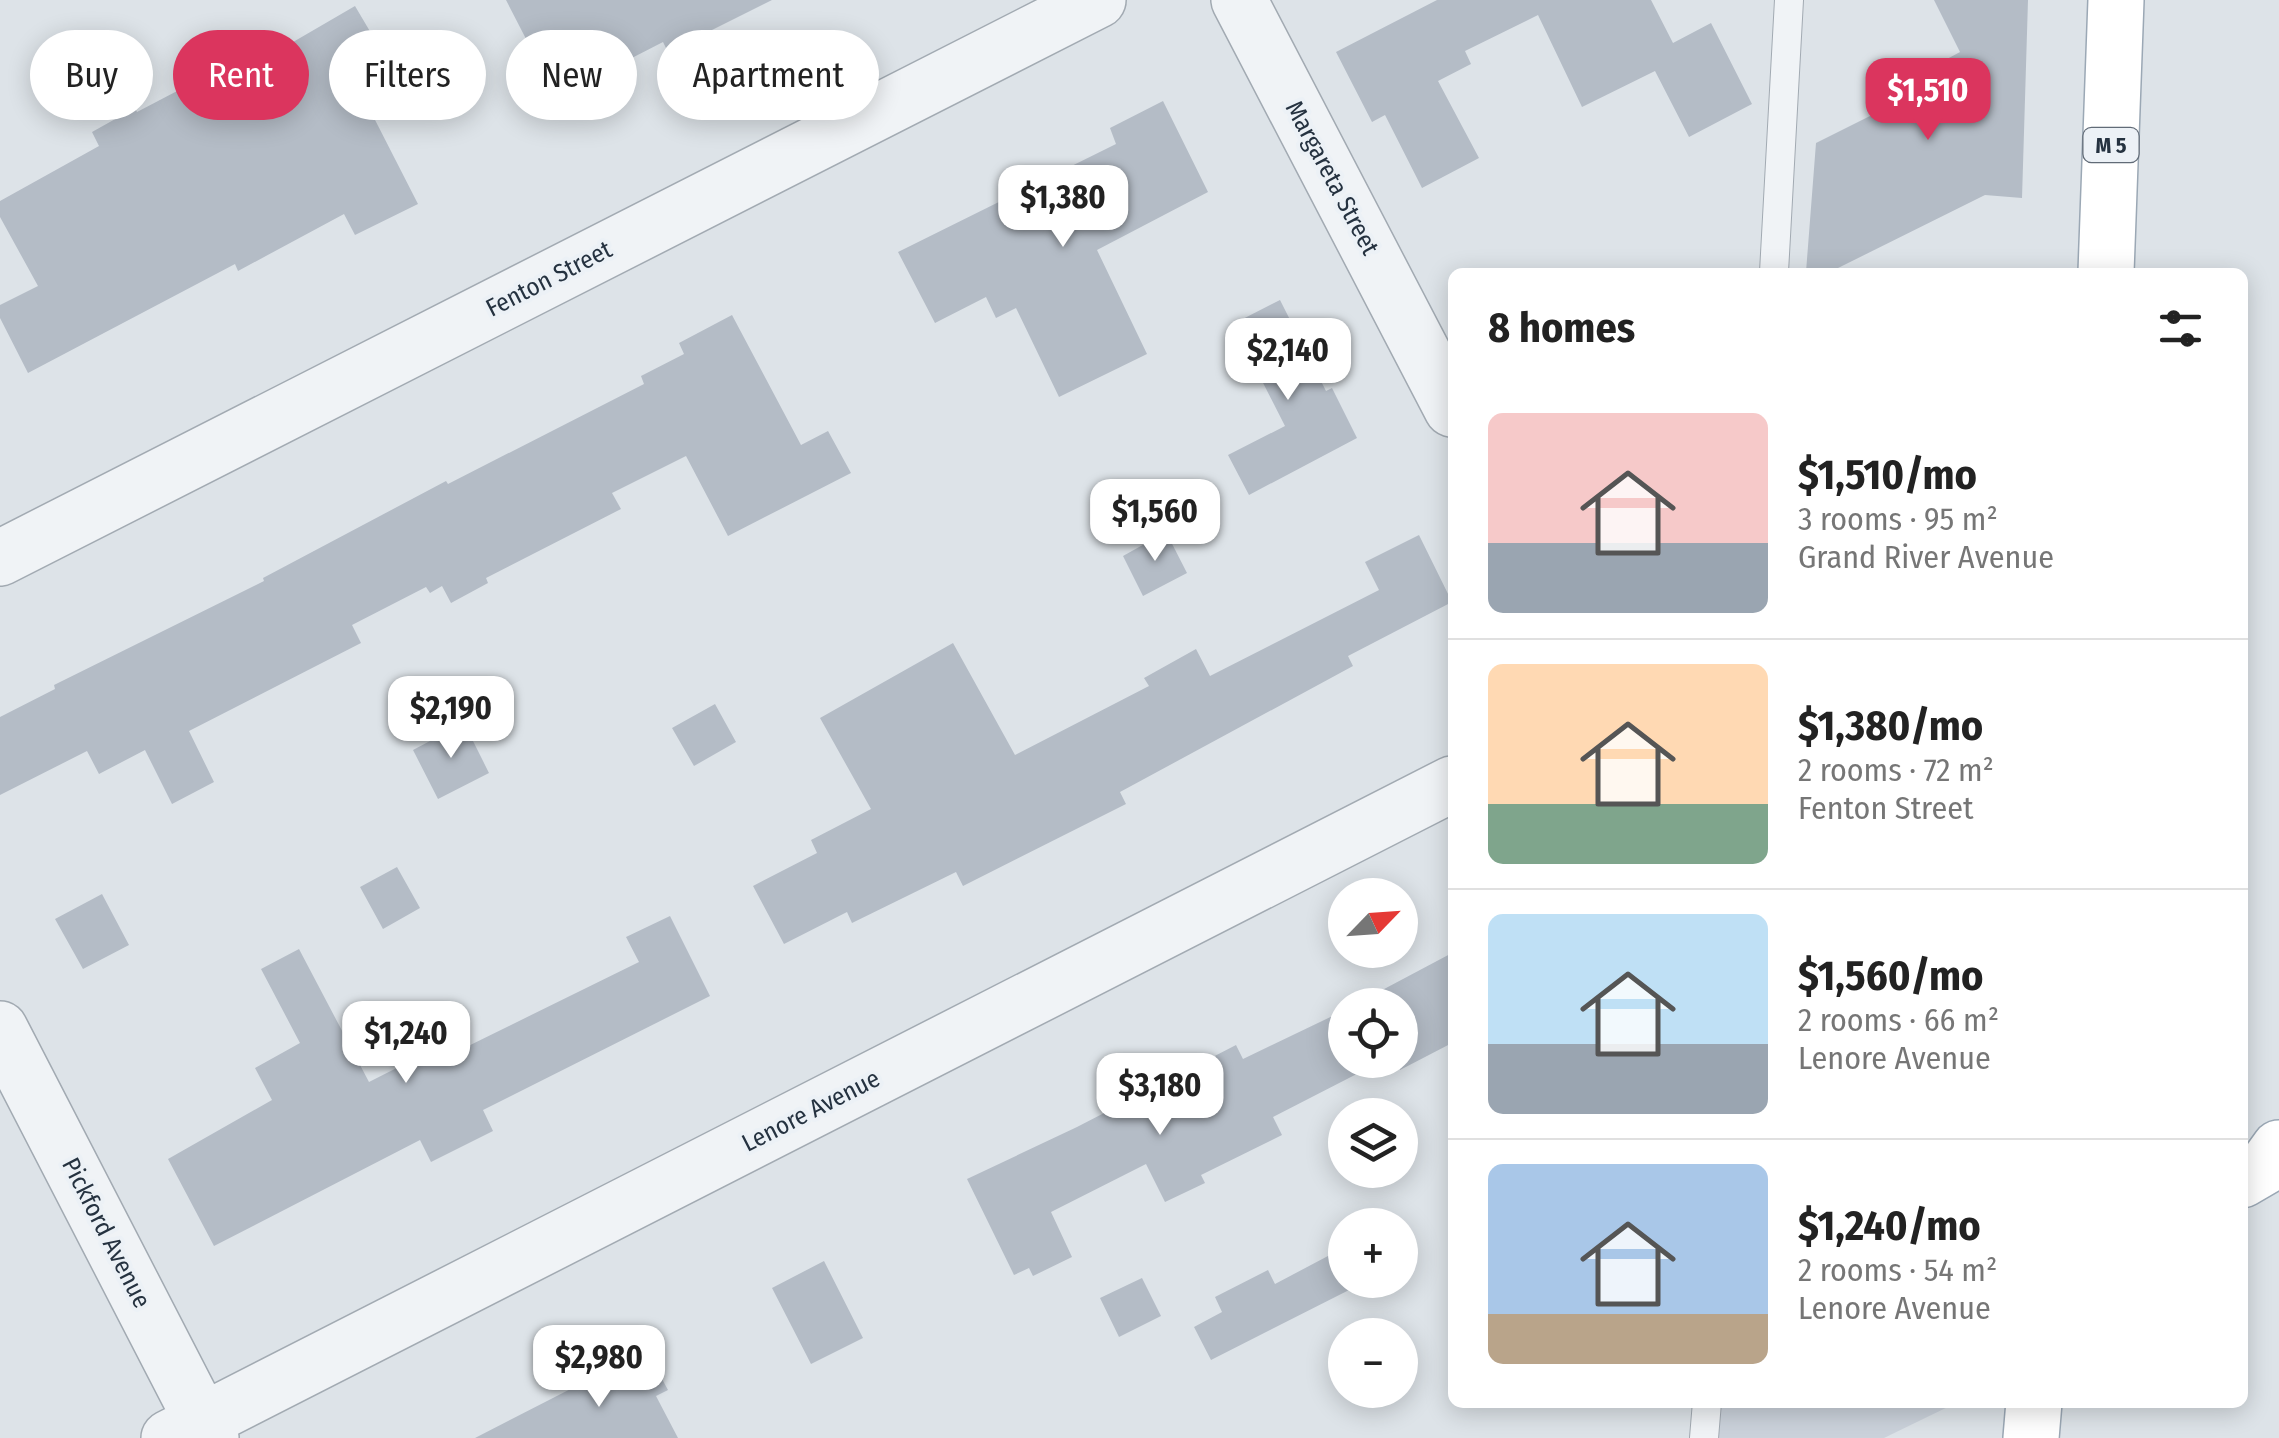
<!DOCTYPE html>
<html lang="en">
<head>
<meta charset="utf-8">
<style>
	body { margin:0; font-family:"Fira Sans Condensed",sans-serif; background:#f2f2f2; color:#222; height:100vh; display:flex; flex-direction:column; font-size:38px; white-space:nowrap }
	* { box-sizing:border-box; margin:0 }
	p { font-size:32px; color:#767676 }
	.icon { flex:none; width:55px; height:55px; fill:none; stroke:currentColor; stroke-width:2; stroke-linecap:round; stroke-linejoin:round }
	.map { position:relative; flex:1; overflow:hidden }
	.side { position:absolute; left:1448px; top:268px; width:800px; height:1140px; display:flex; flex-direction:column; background:#fff; border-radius:15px; box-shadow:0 5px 25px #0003 }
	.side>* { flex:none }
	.hud { position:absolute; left:30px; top:30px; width:950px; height:90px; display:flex; gap:20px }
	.needle { width:65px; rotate:65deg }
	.tools { position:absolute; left:1328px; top:878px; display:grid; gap:20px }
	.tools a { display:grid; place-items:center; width:90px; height:90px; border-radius:50%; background:#fff; box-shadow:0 5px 25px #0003; font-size:50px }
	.price { position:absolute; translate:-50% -85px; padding:0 22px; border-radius:20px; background:#fff; color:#222; font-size:32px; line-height:65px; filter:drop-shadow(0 2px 5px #0008) }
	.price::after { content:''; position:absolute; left:50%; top:60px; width:30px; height:22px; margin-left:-15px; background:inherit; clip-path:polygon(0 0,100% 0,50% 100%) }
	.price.selected { background:#db355e; color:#fff }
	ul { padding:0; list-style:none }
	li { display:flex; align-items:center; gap:30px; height:250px; padding:0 40px }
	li+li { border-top:2px solid #e0e0e0 }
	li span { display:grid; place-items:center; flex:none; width:280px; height:200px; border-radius:15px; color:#555 }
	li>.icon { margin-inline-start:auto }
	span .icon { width:120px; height:120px; fill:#fffc; stroke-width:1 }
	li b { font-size:42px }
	h2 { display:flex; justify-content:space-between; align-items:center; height:120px; padding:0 40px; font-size:42px }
	.pill { padding:0 35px; border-radius:45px; background:#fff; box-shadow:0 5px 25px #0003; font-size:35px; line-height:90px }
	.pill.selected { background:#db355e; color:#fff }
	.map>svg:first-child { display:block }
	.built { fill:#cbd2db }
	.building { fill:#b4bcc6 }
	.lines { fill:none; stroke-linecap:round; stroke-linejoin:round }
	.lane-casing { stroke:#a2aab2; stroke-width:30 }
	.street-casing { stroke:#a2aab2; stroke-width:58 }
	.primary-casing { stroke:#9ba8b5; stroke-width:58 }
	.lane { stroke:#f0f3f6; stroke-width:28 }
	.street { stroke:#f0f3f6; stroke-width:55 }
	.primary { stroke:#fff; stroke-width:55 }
	.labels { text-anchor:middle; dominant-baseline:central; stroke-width:8; stroke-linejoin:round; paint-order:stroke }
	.shield { fill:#ecf1f6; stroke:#616b77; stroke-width:2.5 }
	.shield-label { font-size:22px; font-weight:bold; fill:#253240 }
	.street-label { font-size:25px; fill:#253240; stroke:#ecf1f6 }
</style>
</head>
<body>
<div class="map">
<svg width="2279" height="1438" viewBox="0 0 2279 1438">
	<rect width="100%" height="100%" fill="#dde3e8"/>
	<path class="built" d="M1716,1403H1956L1884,1438H1713Z"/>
	<path class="building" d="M506,0H772L668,52L663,42L556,97Z
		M1437,0H1651L1673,43L1711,23L1752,104L1689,137L1655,71L1582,107L1538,15L1465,51L1471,64L1438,81L1479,158L1422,188L1385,115L1372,122L1336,52Z
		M1934,0H2028L2022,198L1985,195L1830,272H1806L1816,143L1954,74L1947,59L1960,52Z
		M355,6L381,50L349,69L418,204L355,235L344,214L238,271L235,264L28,373L0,318V305L38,286L0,217V201L99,146L92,132L135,108L137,112L244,56L250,67Z
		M1163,101L1208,192L1097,250L1147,354L1059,397L1016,308L996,318L986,297L935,323L898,252L1116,144L1110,128Z
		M1280,300L1326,391L1332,388L1357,438L1249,495L1228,455L1285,426L1233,324Z
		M732,315L801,445L828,431L851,473L728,536L686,456L612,493L621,509L486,578L488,583L451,603L442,586L430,593L426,587L352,625L361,643L189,731L214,782L172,804L145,750L99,774L87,751L0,795V717L55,689L54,685L264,581L263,578L446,481L448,484L644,384L641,376L684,354L679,343Z
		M1166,532L1187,573L1143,596L1123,556Z
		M1419,535L1452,602L1348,656L1353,666L1120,792L1126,804L963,886L956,872L852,923L847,912L784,944L753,886L817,853L811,840L871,809L820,718L953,643L1015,755L1149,686L1144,678L1196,649L1210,676L1379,590L1365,562Z
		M715,704L736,742L694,766L672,728Z
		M464,723L489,773L438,799L413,750Z
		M397,867L420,908L383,929L360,887Z
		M102,894L129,945L83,969L55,919Z
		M670,916L710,996L483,1110L493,1131L431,1162L420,1140L214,1246L168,1159L272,1100L255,1068L300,1043L261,969L299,949L369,1082L448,1042L454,1053L639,962L626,937Z
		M1452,953V1043L1400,1070V1005H1354Z
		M1345,1010V1060H1384L1273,1117L1282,1135L1201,1175L1205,1183L1165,1202L1146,1164L1051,1212L1072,1257L1033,1276L1029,1268L1014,1275L967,1179L1077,1127L1236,1045L1243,1059Z
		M1345,1247V1280H1384L1358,1294L1355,1287L1211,1360L1194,1327L1222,1312L1215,1297L1268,1270L1275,1284Z
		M824,1261L863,1338L811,1364L772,1288Z
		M1142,1278L1161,1316L1119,1337L1100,1298Z
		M649,1355L668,1390L656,1396L678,1438H475L592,1378L594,1383Z"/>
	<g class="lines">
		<defs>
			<path id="lane" d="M1774,272L1789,0
				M1704,1438L1707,1402"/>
			<path id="street" d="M1239,0L1452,409
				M0,558L1098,0
				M0,1029L211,1438
				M169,1438L1452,784"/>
			<path id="primary" d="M2106,272L2116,0
				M2242,1180L2266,1166L2279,1148
				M2031,1438L2034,1402"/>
		</defs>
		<use href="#lane" class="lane-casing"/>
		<use href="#street" class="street-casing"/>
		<use href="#primary" class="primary-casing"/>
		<use href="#lane" class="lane"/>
		<use href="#street" class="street"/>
		<use href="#primary" class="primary"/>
	</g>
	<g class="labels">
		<rect class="shield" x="2083.5" y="128" width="55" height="34" rx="8"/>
		<g class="shield-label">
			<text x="2111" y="145">M 5</text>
		</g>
		<g class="street-label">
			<text transform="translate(1332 178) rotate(62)">Margareta Street</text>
			<text transform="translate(549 279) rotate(-27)">Fenton Street</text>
			<text transform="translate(811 1111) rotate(-27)">Lenore Avenue</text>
			<text transform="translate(106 1233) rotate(63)">Pickford Avenue</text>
		</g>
	</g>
</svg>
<div class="tools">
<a><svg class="needle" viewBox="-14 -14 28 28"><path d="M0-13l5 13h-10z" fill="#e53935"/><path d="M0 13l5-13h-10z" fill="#767676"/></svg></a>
<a><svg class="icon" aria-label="locate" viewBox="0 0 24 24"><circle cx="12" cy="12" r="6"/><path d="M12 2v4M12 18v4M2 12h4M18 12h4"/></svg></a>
<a><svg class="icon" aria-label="layers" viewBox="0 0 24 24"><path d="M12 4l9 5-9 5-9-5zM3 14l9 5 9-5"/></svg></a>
<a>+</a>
<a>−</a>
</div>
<b class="price selected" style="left:1928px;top:143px">$1,510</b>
<b class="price" style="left:1063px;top:250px">$1,380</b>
<b class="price" style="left:1288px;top:403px">$2,140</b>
<b class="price" style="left:1155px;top:564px">$1,560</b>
<b class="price" style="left:451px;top:761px">$2,190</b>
<b class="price" style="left:406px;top:1086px">$1,240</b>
<b class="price" style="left:1160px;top:1138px">$3,180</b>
<b class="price" style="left:599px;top:1410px">$2,980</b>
<div class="hud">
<a class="pill">Buy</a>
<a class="pill selected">Rent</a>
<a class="pill">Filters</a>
<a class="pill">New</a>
<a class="pill">Apartment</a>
</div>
<section class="side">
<h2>8 homes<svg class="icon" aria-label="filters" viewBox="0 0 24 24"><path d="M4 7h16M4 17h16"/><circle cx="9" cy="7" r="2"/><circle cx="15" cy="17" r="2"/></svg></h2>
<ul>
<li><span style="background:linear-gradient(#f6c9c9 65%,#9aa5b1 0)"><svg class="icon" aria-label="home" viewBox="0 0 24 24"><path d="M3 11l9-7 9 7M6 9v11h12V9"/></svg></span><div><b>$1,510/mo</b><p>3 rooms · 95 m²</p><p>Grand River Avenue</p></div></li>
<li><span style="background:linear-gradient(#ffd9b3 70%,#7fa58c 0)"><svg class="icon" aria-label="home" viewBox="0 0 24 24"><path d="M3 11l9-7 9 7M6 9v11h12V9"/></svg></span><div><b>$1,380/mo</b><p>2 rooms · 72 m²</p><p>Fenton Street</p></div></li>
<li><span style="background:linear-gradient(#bfe0f5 65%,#9aa5b1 0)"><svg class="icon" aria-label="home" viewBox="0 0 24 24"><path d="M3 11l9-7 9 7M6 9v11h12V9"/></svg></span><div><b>$1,560/mo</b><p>2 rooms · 66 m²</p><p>Lenore Avenue</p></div></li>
<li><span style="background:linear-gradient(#a9c7e8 75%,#b9a48a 0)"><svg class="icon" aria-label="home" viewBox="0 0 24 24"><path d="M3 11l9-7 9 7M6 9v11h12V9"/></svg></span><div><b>$1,240/mo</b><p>2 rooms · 54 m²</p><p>Lenore Avenue</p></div></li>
</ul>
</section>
</div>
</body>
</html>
